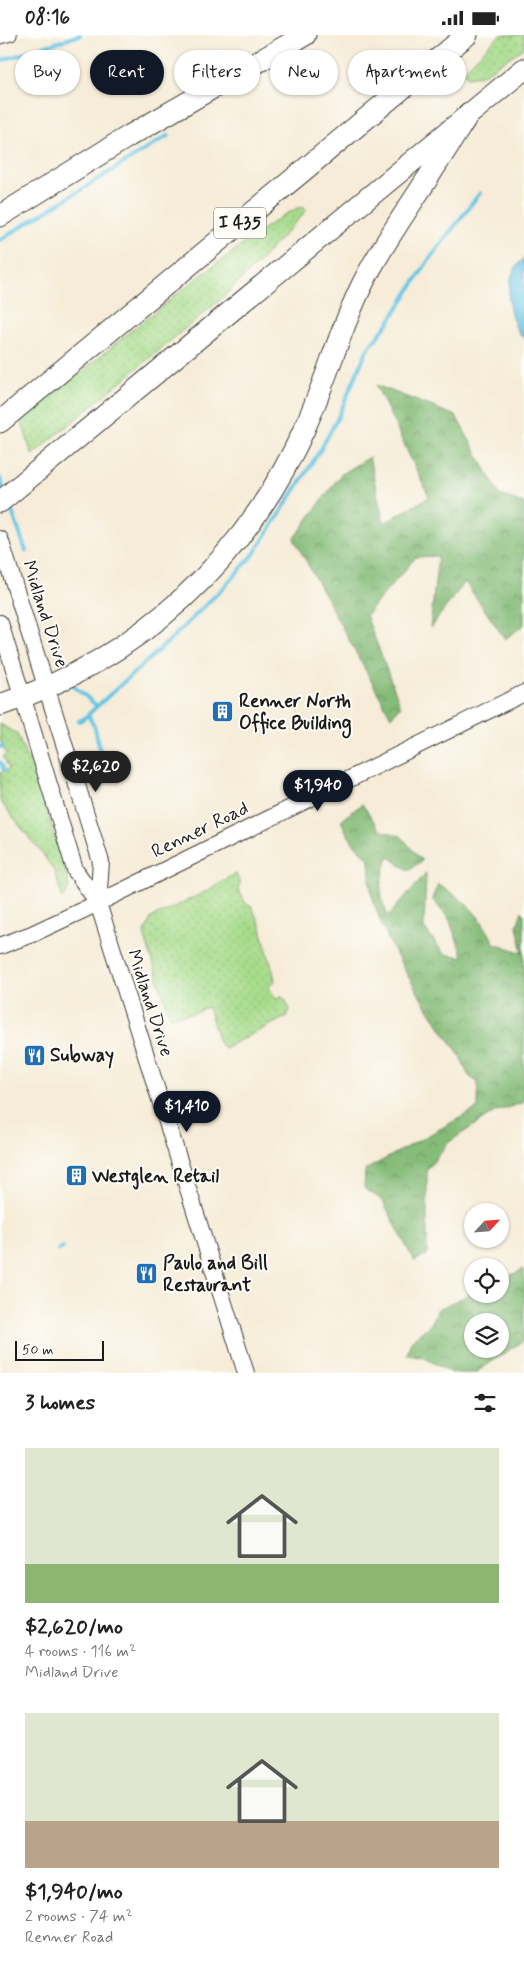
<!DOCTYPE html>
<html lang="en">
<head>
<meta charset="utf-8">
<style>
	body { margin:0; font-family:Mynerve,sans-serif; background:#f6f6f6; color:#222; height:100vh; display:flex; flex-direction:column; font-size:19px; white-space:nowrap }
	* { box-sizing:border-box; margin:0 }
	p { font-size:16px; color:#767676 }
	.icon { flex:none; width:28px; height:28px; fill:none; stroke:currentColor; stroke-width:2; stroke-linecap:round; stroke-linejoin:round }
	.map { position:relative; height:1338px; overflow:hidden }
	.side { display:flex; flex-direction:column; background:#fff; flex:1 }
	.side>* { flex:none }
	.guide { position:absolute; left:15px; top:15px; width:495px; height:45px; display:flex; gap:10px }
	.needle { width:32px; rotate:64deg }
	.fabs { position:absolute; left:464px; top:1168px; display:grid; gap:10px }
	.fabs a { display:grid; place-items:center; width:45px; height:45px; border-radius:50%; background:#fff; box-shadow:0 1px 4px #0004; font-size:25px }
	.scale { position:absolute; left:15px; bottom:12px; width:89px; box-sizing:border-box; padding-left:5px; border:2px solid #1c1c1c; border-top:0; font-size:14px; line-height:18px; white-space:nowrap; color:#1c1c1c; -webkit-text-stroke:4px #fdfcf7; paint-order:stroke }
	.price { position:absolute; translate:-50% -42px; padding:0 11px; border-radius:18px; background:#111827; color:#fff; font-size:16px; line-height:32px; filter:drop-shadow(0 1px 2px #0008) }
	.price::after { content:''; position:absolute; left:50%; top:30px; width:15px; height:11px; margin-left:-8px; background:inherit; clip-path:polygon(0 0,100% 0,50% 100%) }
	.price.on { background:#222; color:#fff }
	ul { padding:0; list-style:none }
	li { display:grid; align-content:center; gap:10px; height:265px; padding:0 25px }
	li span { display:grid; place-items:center; height:155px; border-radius:0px; color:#555 }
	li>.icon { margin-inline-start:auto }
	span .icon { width:90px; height:90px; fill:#fffc; stroke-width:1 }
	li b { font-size:21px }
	h2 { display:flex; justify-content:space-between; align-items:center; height:60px; padding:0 25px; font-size:21px }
	.pill { padding:0 18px; border-radius:22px; background:#fff; box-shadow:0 1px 4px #0004; font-size:18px; line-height:45px }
	.pill.on { background:#111827; color:#fff }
	.status { display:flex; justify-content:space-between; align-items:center; height:35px; padding:0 25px; background:#fff; direction:ltr }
	.status svg { height:14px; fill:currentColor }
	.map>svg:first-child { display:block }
	.grass { fill:url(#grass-dots); stroke:#627c54 }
	.forest { fill:url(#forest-crowns); stroke:#506c4a; fill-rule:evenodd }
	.water { fill:#65c5e4; stroke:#407080 }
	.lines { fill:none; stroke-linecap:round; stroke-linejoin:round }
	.stream { stroke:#65c5e4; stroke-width:4 }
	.street-casing { stroke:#3d3b38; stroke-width:13 }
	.secondary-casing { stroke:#3d3b38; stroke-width:18 }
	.highway-casing { stroke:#3d3b38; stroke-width:23 }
	.street { stroke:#fff; stroke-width:11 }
	.secondary { stroke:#fff; stroke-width:16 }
	.highway { stroke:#fff; stroke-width:21 }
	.labels { text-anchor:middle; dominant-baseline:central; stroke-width:4; stroke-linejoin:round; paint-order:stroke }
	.shield { fill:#fdfcf7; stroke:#605f5e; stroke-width:1 }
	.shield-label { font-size:18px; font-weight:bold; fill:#1c1c1c }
	.street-label { font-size:19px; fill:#1c1c1c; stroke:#fdfcf7 }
	.poi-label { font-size:19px; font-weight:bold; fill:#1c1c1c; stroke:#fdfcf7; text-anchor:start }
</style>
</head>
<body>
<div class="status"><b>08:16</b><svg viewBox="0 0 49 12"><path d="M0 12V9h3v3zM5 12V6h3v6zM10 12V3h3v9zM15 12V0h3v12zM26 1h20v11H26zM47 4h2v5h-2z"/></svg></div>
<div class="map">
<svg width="524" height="1338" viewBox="0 0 524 1338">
	<defs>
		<pattern id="grass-dots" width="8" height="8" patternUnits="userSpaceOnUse" patternTransform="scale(1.25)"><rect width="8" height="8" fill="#a7dc8c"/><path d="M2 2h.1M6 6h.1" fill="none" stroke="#8fbc78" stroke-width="1.8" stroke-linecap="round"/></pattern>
		<pattern id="forest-crowns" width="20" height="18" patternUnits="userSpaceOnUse" patternTransform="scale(1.25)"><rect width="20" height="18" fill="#85bc78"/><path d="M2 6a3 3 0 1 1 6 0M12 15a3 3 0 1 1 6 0" fill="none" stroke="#6c9862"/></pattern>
	</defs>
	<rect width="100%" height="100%" fill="#fdfcf7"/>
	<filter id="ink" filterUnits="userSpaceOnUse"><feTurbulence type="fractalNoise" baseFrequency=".02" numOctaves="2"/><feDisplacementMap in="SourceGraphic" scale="10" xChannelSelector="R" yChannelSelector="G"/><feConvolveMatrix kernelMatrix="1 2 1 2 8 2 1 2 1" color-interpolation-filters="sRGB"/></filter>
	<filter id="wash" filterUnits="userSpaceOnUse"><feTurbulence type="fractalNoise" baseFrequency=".0096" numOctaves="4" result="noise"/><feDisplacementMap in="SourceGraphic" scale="20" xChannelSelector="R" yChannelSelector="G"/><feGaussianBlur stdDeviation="1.12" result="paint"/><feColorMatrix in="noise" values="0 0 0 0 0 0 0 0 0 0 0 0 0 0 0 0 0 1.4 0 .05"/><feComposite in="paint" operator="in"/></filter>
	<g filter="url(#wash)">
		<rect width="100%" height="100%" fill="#f6ecd7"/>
		<path class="grass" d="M500,0H524V13L482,40L467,42L464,39L468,31Z
			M303,171L307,175L252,234L220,265L32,420L21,385C90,331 156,273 227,221C246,207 282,178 303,171Z
			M0,689L17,699L27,724L32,727L68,844L69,852L63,864L54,836L44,821L0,766V738L9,734L3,721L6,719L0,705Z
			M236,838L240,849L238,854L246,869L252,872L260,890L274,940L275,946L269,952L276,964L281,963V960L285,964L290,975L286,982L224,1013L219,1007L208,972L201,974L199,977L170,982L144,899L151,883L209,855L218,848Z"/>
		<path class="forest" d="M376,350L456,381L500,460L524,468V590L505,604L465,547L430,593L438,521L416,522L366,580L401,672L391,682L294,504L341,439L369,422L384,488L429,462Z
			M362,769L380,795L401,801L422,826L408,835L388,821C382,845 377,857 388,881L426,838L424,893L444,919L463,922L449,884L432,864L438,849C466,867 479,877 494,908L523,918L517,891L522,876L524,879V1067L493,1078L449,1107L427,1135V1220L414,1226L383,1166L364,1153L365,1135L478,1073V1047C476,1046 471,1043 469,1041C464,1034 463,1024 458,1017C427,974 385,911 372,860C369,847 371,835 368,822C355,812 347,801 341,785Z
			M524,1234V1305L475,1338H452L425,1323L407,1320L411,1306L431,1289L438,1274L472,1258L500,1259V1245ZM500,1286V1314H472V1286Z"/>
		<path class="water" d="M524,223V304C509,289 504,255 514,235C516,231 521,227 524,223Z"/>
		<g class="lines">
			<path class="stream" d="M0,26L80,0
				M0,205L169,100
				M0,443L4,455
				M9,468L26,516
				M71,649L97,671
				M88,680L95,693L103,731
				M79,686L83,684L169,606L224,552L254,519L321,414L338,382L367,315L389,287L430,223L480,158
				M0,712L3,711
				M0,727L4,735
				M58,1215L63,1213"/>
		</g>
	</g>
	<g filter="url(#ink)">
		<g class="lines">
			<defs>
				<path id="street" d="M0,3L11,0"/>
				<path id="secondary" d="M0,504L101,827L98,868
					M0,588L75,835L98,868L246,1338
					M0,911L32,899L98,868L524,658"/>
				<path id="highway" d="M0,181L129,101L305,0
					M0,387L467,0
					M0,467L524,34
					M0,670C139,624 247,524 306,390C327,343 340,294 363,248C379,216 399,187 418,158C436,131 452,105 469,78"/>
			</defs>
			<use href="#street" class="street-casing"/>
			<use href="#secondary" class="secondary-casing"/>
			<use href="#highway" class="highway-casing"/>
			<use href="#street" class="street"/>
			<use href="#secondary" class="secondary"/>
			<use href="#highway" class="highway"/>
		</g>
	</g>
	<defs>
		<symbol id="building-square" viewBox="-11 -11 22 22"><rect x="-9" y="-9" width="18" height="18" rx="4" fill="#1f6fb2" stroke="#fdfcf7"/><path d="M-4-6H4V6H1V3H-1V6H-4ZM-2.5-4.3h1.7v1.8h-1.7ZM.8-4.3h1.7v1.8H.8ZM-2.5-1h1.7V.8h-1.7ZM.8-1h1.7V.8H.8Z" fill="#fff"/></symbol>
		<symbol id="restaurant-square" viewBox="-11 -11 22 22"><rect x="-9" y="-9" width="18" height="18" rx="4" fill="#1f6fb2" stroke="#fdfcf7"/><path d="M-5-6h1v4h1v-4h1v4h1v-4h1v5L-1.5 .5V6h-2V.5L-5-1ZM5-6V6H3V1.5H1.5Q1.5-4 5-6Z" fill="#fff"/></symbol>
	</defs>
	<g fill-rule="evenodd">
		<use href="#building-square" x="210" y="664" width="25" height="25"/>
		<use href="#restaurant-square" x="22" y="1008" width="25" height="25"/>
		<use href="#building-square" x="64" y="1128" width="25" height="25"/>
		<use href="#restaurant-square" x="134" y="1226" width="25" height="25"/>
	</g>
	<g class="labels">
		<rect class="shield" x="214" y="172.5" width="52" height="31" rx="4"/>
		<g class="shield-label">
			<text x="240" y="188">I 435</text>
		</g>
		<g class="street-label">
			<text transform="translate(45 579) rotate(72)">Midland Drive</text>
			<text transform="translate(200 795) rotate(-26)">Renner Road</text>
			<text transform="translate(150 968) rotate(72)">Midland Drive</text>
		</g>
		<g class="poi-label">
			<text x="239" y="666">Renner North<tspan x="239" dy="22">Office Building</tspan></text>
			<text x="50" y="1020">Subway</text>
			<text x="92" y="1141">Westglen Retail</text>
			<text x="163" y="1228">Paulo and Bill<tspan x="163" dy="22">Restaurant</tspan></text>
		</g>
	</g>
</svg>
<div class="fabs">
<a><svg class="needle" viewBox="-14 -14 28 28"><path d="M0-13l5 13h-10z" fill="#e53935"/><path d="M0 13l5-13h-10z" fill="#767676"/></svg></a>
<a><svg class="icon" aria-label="locate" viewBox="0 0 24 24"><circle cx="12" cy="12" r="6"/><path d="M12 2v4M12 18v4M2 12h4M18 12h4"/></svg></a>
<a><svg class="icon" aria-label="layers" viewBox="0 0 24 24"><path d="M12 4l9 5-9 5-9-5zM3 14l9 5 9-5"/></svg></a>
</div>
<div class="scale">50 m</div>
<b class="price on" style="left:96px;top:758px">$2,620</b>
<b class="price" style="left:318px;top:777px">$1,940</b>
<b class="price" style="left:187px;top:1098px">$1,410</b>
<div class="guide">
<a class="pill">Buy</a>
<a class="pill on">Rent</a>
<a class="pill">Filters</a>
<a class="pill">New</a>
<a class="pill">Apartment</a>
</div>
</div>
<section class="side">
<h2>3 homes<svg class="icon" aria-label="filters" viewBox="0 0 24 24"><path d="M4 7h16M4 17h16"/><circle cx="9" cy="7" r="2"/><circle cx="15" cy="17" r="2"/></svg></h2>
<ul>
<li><span style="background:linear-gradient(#dfe7d0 75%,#8fb573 0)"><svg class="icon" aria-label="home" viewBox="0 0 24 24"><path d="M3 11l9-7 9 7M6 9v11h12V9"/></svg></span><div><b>$2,620/mo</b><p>4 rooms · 116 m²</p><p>Midland Drive</p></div></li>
<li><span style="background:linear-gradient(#dfe7d0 70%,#b9a48a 0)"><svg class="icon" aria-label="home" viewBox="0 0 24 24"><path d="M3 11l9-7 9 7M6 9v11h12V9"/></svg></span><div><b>$1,940/mo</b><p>2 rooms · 74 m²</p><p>Renner Road</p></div></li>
</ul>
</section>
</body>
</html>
